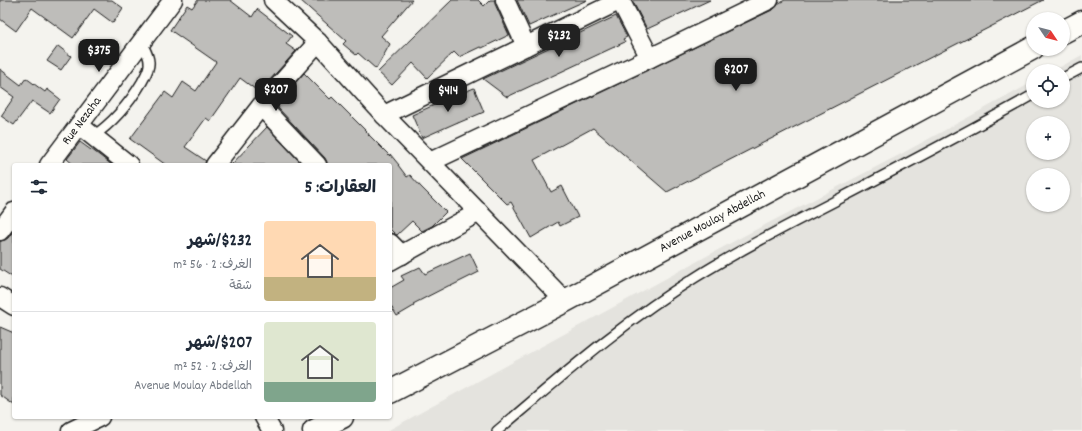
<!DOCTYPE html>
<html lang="ar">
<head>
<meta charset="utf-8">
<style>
	body { margin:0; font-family:Dekko,"Playpen Sans Arabic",sans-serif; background:#f2f2f3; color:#1f2937; direction:rtl; height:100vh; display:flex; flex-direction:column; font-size:15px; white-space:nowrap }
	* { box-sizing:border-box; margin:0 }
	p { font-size:13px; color:#747a83 }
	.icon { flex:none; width:22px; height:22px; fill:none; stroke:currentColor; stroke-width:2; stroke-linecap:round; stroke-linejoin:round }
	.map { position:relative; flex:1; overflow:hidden; direction:ltr }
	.drawer { position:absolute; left:12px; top:163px; width:380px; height:256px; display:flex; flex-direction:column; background:#fff; border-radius:4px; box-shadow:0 1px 3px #0004; direction:rtl }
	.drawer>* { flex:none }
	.needle { width:26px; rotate:125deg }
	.buttons { position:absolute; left:1026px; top:12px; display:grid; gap:8px }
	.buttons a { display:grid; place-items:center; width:44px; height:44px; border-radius:50%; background:#fff; box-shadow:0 1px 3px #0004; font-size:20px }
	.price { position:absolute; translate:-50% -34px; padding:0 9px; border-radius:8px; background:#1c1c1c; color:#fff; font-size:13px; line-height:26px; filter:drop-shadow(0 1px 2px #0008) }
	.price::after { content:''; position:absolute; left:50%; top:24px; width:12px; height:9px; margin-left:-6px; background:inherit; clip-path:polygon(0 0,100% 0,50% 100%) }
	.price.active { background:#222; color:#fff }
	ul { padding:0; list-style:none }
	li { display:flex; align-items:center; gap:12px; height:100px; padding:0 16px }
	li+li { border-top:1px solid #e0e1e3 }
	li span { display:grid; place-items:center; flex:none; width:112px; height:80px; border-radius:4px; color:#555 }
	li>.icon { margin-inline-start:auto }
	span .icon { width:48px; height:48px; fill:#fffc; stroke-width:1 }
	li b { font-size:17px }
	h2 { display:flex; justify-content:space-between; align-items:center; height:48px; padding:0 16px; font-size:17px }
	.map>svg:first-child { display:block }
	.built { fill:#e4e3de; fill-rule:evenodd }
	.building { fill:#bebdba; stroke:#1c1c1c }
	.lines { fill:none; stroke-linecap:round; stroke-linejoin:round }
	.lane-casing { stroke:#1c1c1c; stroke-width:12 }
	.street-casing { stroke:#1c1c1c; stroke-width:21 }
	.primary-casing { stroke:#1c1c1c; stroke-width:25 }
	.lane { stroke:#fdfcf7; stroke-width:9 }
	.street { stroke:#fdfcf7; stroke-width:18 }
	.primary { stroke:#fdfcf7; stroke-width:22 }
	.labels { text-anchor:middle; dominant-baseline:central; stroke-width:3; stroke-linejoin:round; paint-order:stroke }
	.street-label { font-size:13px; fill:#1c1c1c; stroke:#fdfcf7 }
</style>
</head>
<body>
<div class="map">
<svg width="1082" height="431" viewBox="0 0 1082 431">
	<rect width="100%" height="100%" fill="#f4f3ee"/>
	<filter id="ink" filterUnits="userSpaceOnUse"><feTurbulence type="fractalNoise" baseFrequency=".025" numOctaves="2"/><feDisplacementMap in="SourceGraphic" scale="8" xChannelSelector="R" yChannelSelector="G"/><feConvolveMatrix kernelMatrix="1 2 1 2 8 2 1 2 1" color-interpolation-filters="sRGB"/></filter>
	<g filter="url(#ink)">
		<path class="built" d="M1082,55V431H387L738,239L901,154L1033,82V101H1063V71H1053ZM1033,123H1063V153H1033ZM1033,175H1063V205H1033Z"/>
		<path class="building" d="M0,0H112L123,8L113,23L94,9L73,38L32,8L16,31L0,19Z
			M198,0H230L252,17L257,9L292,36L286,44L296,51L259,92L240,78L210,121L206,118L185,147L206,161L205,165H166L130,139L165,92L173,98L183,82L196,91L216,62L170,30L187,5L192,8Z
			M300,0H412L381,36L390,44L376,69L358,53L356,55L343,44L346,41Z
			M452,0H478L484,6L490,0H495V4L509,35L482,48L480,47L459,57L454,52L427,78L413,63L392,85L378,72Z
			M517,0H587L529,26Z
			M632,0H710L647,29Z
			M785,0H1043L667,192L593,128L534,160L551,192L562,186L578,217L560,226L558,222L531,238L511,202L507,204L462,159L654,67L774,9L777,6L779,3Z
			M616,16L627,37L623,39L625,42L507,97L483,79Z
			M58,46L71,56L61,70L47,61Z
			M0,69L21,85L26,78L45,92L47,89L60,99L50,113L32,101L14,125L1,116L14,97L0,87Z
			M304,73L330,99L332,97L368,133L369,135L368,136L369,135L390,156V154L399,165H398L407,177L410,175L421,187L446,212L432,226L422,231L412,221L397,235L395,234L390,229V165H327V162L325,158L278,108L279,107L276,105Z
			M474,88L484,112L458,123V122L422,138L412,115L443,101Z
			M267,127L303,165H231Z
			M80,142L91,150V149L99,155L112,165H74L67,159Z
			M14,230V278L0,269V241L5,240L8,238Z
			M470,253L479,272L451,286L450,285L413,304L414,306L397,316L390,305V288L404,280L401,276L420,267L425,274Z
			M0,327L14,333V405L0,395Z"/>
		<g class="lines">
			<defs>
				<path id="lane" d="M1063,78L1082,68
					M92,137C114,122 129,104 142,82C145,76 150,69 149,62C149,55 144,48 141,41
					M497,431C561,377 624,321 696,277C742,248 791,224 839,199C904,165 969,131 1033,95"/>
				<g id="street">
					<path d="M273,0L318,42L384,115L565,301"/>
					<path d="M505,0L526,46"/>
					<path d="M620,0L650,58"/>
					<path d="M261,106L317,165"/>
					<path d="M384,115L621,0"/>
					<path d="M79,125L129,165"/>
					<path d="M430,162L650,58L769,0"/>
					<path id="s1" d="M49,165L173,0"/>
					<path d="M215,165L261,106L318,42"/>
					<path d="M0,231L14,212"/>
					<path d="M390,243L402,255"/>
					<path d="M390,261L479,212"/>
					<path d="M0,297L14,306"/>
					<path d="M264,417L272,431"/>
					<path d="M71,431L100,417"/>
				</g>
				<g id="primary">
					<path d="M1063,32L1082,22"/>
					<path id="s2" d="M390,392L565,301L1033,48"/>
					<path d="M314,431L342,417"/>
				</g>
			</defs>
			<use href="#lane" class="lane-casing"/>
			<use href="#street" class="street-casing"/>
			<use href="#primary" class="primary-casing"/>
			<use href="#lane" class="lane"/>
			<use href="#street" class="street"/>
			<use href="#primary" class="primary"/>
		</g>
	</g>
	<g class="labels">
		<g class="street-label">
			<text stroke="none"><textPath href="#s1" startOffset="55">Rue Nezaha</textPath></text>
			<text stroke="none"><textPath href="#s2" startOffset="365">Avenue Moulay Abdellah</textPath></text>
		</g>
	</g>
</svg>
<div class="buttons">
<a><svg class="needle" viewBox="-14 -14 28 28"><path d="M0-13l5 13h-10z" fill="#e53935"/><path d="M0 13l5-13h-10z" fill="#747a83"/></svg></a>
<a><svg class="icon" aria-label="locate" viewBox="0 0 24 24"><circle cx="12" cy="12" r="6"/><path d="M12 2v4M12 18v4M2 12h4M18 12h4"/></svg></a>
<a>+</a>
<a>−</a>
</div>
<b class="price active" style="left:559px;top:58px">$232</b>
<b class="price" style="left:99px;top:73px">$375</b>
<b class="price" style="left:736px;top:92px">$207</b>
<b class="price" style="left:276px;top:112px">$207</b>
<b class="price" style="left:448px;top:113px">$414</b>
<section class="drawer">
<h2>العقارات: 5<svg class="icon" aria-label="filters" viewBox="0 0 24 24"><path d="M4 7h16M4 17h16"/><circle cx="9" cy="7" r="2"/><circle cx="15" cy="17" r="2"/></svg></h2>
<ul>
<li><span style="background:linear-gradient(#ffd9b3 70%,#c2b280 0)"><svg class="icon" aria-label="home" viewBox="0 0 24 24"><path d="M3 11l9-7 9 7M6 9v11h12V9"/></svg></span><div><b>$232/شهر</b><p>الغرف: 2 · 56 m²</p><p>شقة</p></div></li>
<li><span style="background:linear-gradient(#dfe7d0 75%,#7fa58c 0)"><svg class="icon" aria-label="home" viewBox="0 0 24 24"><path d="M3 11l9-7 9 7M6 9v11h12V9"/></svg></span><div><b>$207/شهر</b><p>الغرف: 2 · 52 m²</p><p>Avenue Moulay Abdellah</p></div></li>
</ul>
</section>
</div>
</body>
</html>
